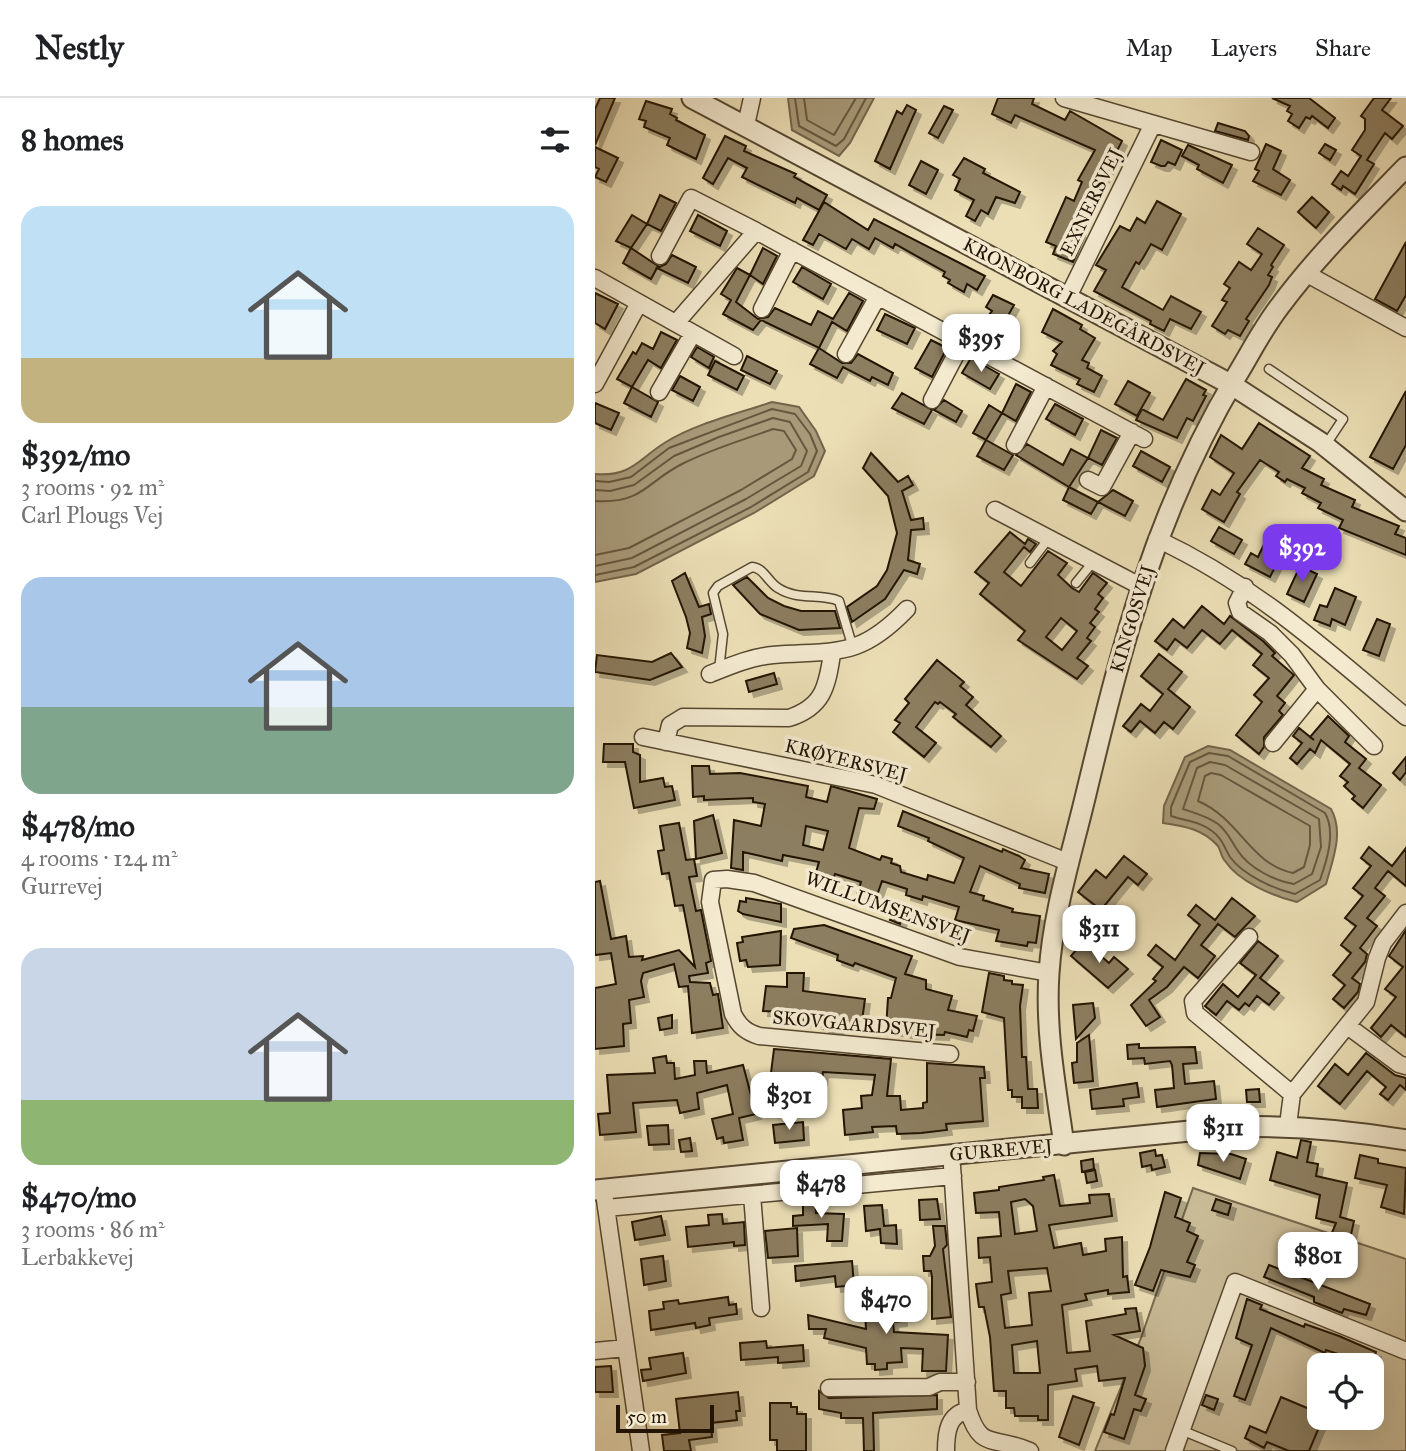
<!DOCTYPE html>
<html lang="en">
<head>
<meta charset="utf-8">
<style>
	body { margin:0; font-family:"IM FELL Great Primer",serif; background:#f6f6f6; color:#202124; height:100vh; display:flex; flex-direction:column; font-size:26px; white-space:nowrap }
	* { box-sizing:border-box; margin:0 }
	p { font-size:23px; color:#757577 }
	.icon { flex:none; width:38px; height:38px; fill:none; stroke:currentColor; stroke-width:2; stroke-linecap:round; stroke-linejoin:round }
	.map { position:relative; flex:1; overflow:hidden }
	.drawer { display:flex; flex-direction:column; background:#fff; width:595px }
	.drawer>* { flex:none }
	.fabs { position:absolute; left:712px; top:1255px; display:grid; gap:14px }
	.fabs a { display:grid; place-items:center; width:77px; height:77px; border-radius:14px; background:#fff; box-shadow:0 7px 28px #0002; font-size:35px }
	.scale { position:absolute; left:21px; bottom:18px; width:98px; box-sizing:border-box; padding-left:7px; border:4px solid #231404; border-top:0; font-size:19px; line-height:24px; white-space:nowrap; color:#231404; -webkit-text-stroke:5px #f3ead0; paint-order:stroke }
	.price { position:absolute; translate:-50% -60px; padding:0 16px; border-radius:14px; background:#fff; color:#222; font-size:23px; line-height:46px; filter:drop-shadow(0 2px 4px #0008) }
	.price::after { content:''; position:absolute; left:50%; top:42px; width:21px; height:16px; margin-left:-10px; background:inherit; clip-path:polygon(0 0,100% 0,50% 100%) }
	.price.current { background:#7c3aed; color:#fff }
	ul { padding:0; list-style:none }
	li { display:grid; align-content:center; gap:14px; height:371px; padding:0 21px }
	li span { display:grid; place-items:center; height:217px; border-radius:21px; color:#555 }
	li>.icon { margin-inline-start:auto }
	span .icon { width:126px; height:126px; fill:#fffc; stroke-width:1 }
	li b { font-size:30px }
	h2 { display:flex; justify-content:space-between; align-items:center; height:84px; padding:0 21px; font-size:30px }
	header { display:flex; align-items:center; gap:42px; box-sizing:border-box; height:98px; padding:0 35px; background:#fff; border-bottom:2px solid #e0e0e0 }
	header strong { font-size:33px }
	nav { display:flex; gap:38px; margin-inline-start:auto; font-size:24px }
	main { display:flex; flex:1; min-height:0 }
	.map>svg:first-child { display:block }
	.green { fill:#cabc98; stroke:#76684e; stroke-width:2; fill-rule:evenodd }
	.water { fill:#a89a79; stroke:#73644a; stroke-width:2 }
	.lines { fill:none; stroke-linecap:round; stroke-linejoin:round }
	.shore { stroke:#66573e; stroke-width:2 }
	.building { fill:#8c7e61; stroke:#231404; stroke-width:2; fill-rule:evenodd; filter:url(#shadow) }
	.service-casing { stroke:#554730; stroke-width:11 }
	.minor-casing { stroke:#554730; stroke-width:19 }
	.tertiary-casing { stroke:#554730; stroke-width:23 }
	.service { stroke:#f3ead0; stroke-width:8 }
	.minor { stroke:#f3ead0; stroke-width:16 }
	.tertiary { stroke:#f3ead0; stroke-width:19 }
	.labels { text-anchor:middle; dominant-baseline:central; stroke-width:7; stroke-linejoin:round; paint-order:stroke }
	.street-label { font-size:19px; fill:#231404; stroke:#f3ead0 }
</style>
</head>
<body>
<header>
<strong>Nestly</strong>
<nav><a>Map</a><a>Layers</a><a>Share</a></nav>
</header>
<main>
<section class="drawer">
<h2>8 homes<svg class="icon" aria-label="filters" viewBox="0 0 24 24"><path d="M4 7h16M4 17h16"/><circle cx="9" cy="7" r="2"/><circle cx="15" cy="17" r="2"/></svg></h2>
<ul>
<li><span style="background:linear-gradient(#bfe0f5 70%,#c2b280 0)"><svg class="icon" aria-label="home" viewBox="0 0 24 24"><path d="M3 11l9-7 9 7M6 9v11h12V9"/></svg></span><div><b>$392/mo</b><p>3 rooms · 92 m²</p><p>Carl Plougs Vej</p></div></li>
<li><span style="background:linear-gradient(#a9c7e8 60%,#7fa58c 0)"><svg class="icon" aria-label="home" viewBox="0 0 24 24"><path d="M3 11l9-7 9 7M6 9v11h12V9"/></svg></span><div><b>$478/mo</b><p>4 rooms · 124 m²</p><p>Gurrevej</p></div></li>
<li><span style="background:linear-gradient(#c9d6e8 70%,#8fb573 0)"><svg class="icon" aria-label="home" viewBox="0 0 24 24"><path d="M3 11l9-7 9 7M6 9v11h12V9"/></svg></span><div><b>$470/mo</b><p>3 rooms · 86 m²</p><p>Lerbakkevej</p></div></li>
</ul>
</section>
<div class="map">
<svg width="811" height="1353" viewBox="0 0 811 1353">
	<defs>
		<filter id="shadow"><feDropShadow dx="5" dy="5" stdDeviation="0" flood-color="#0004"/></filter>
	</defs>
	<rect width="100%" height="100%" fill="#ecdfb6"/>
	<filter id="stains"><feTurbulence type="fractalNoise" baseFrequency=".00286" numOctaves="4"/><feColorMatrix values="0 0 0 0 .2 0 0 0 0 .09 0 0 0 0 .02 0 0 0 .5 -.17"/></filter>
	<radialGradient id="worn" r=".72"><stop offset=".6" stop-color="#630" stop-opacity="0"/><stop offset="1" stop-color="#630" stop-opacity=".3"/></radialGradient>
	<path class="green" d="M598,1090L811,1161V1353H500L546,1240ZM724,1267H777V1320H724Z"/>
	<path class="water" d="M193,0H279L255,45L244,58L197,32Z
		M177,304L204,309L221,333L230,353L219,378L159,415L41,476L0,484V376C37,379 43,361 71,344C102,325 142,316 177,304Z
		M613,648L635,652L736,711C749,734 738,761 731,786L702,804C678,798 644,784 630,763C626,759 626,753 623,748C608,731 589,728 568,725L569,708L590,659Z"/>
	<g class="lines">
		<path class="shore" d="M200,0L204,28L241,48L249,41L271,0
			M209,0L212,22L239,37L261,0
			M0,383L14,384L36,379L74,350L177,311L200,316L215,336L222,353L213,374L156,409L39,469L0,477
			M0,392L15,393L39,387L79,358L124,339L178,320L195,324L212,353L206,368L151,401L37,460L0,468
			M0,403C48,406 51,384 87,366C116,351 148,342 178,331L189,333L201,352L197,361L146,392L34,450L0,457
			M614,655L633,658L730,715C741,734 732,762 725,782L700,796C679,791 648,777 635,759C629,749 627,740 617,733C604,723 591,723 576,718V709L595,664Z
			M615,664L630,667L724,721L726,749L717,776L699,786C680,783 654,770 643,753C636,743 633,734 623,726C612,718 600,715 588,711L602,670Z
			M616,675L626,677L715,728V747L709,769L698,775C655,766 645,721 603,703L610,678Z"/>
	</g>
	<path class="building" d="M5,0H20L0,47V11Z
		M403,0H439L437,6L470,22L475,13L527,43L482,133L490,137L478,164L458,156L461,148L451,144L471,99L479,103L487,84L483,82L500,52L420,17L416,25L397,16Z
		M677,0H714L740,20L733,30L717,18L715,21L711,19L704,30L693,23L697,16L692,13L695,8Z
		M779,0H796L787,12L808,28L797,41L790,35L772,62L779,66L760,96L748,88L746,92L737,86L746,73L753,78L766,58L757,52L770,32V21L766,18Z
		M51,3L77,11L75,16L82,20L81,22L110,37L101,61L72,47L75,40L49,29L51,23L44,21Z
		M312,7L321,12L295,71L280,63L302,13L307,16Z
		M349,8L358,12L343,40L334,35Z
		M623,25L650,33L654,38L653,42L620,33Z
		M130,38L151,48L149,53L201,76L199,79L232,97L224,112L202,100L200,105L147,79L152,70L133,60L118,86L108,80Z
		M566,42L587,52L580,67L573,64L570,68H566L556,64Z
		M671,46L686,53L678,71L695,82L686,97L658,83L664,73L660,71Z
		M730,46L741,52L735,62L724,55Z
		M593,47L637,67L628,85L602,71L604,67L587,58Z
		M0,49L23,60L11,84L0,79L4,71L0,69Z
		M369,60L390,71L388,75L425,94L420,105L401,99L393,116L386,112L380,123L371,118L379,102L360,92L365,81L358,77Z
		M326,63L343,72L331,96L314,87Z
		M65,97L81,105L66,133L52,126Z
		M717,99L734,114L721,130L703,114Z
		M562,103L586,116L567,152L556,146L548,160L544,166L541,164L527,189L568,212L576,198L606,214L596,231L575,221L569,233L555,226L556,223L499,193L511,172L501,167L525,128L535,133L542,120L550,125Z
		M229,104L273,132L279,121L390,178L382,192L372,186L369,194L353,185L355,182L348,178L350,174L300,146L298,150L280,140L274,151L257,141L251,151L224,136L218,147L208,142Z
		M37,117L52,126L36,150L21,143Z
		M103,117L132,133L125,148L95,133Z
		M663,130L689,147L676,167L678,169L673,177L677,179L674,187L651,221L654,223L645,238L633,232L630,236L617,228L632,204L627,202L635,190L629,186L644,164L656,172L667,156L652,146Z
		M811,144V197L802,213L780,201Z
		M36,150L63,168L56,181L28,165Z
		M168,150L182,158L168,186L155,177Z
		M77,157L101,169L93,185L62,170L71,166Z
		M207,169L236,186L228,201L198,184Z
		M142,170L155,177L141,204L163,221L173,219L180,210L216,227L223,213L238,221L254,195L268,203L252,233L237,224L224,250L166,222L158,232L128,216L136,202L126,196Z
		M0,195L23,206L10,231L0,225Z
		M398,197L419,207L409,225L394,217L397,213L391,209Z
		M458,211L487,227L485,231L500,240L487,262L494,265L492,270L507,278L499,294L482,286L485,281L456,267L462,256L458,253L467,244L447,234Z
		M290,216L320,230L312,246L282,232Z
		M66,234L82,242L66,270L53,262L37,289L22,281L38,254L41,256L47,245L58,251Z
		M336,242L352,250L337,279L320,270Z
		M102,249L119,259L114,270L96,259Z
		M224,250L247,265H256L263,256L298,275L293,287L277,279L275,283L248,269L242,280L215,266Z
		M152,258L182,273L175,286L146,272Z
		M376,260L404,276L395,291L367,275Z
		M120,263L149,278L142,292L113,277Z
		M85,278L105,289L98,303L77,292Z
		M591,281L611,292L608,297L611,298L598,323L592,320L582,340L541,322L547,311L568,322Z
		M533,283L555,295L542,318L520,306Z
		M421,286L436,294L421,323L407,315Z
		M37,289L63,304L56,319L29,305Z
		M811,293V347L798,371L775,359Z
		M307,295L337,312L329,326L297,310Z
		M349,302L367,313L361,324L339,312Z
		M0,305L24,315L16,332L0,325Z
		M460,306L488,321L480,337L451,321Z
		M394,307L407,315L391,342L378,335Z
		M664,325L715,358L707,370L729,381L726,387L760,402L757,409L804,428L800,436L811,440V457L744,430L748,422L723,410L726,405L707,395L710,390L692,381L690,384L681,378L684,374L665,362L642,394L645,396L629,424L607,411L617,392L625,397L639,375L615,359L626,337L647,351Z
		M506,332L522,340L507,367L493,360Z
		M391,342L418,357L409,372L382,358Z
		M432,346L468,367L476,351L493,360L474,389L421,357Z
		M546,353L575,369L567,384L538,368Z
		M276,355L303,384L313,378L318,387L307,393L316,422L328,420L329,431L316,432L313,462L325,466L322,476L309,472L290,501L257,524L252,509L282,488L292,472L302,435L293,398L268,370Z
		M474,389L503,404L496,416L468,402Z
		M518,392L538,403L530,418L503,404Z
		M624,429L647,442L639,456L616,443Z
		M415,434L430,446L433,441L441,446L435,454L429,449L409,474L426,488L453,453L472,465L463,477L477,490L484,494L498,475L512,485L503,496L508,500L500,511L504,514L495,525L500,529L492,540L496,543L482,560L493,568L482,581L423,542L430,533L385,496L394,485L380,474ZM466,520L482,533L467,552L451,539Z
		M672,440L690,450L675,479L650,466L656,455L663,459Z
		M705,468L722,476L709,504L692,496Z
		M90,475L104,509L114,506L116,516L107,519L110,538L107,555L92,550L95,535L91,519L77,483Z
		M152,479L173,500L189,508L206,513H240L245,530L204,532L165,516L138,487Z
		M740,490L761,499L750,527L737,521L735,528L719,522L725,507L732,509Z
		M607,508L629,526L635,518L668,543L680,555L677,558L699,577L682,598L690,605L684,613L688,617L669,639V649L664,656L641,637L667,604L659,597L674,580L658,567L667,556L637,532L625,546L607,532L592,550L580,541L572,552L560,543L578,521L589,530Z
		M782,521L795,526L784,558L768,552Z
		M76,555L87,569L55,582L0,574L2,557L57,564Z
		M564,556L587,574L573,591L595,609L578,631L569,624L560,635L545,623L536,634L528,628L546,606L555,613L568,596L546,578Z
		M342,562L369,584L365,588L378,599L371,607L406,638L396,649L358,619L361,616L345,604L343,606L340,604L321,629L341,645L329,659L298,634L305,625L300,622L314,605L310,601Z
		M179,575L182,586L154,594L151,583Z
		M733,618L754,638L750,644L771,661L764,670L786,687L768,710L757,701L760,698L749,688L753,684L745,678L755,666L726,642L720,655L715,651L702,666L695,660L707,645L698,638L704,630L719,642L715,639Z
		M9,646H38V654L45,657V684L68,680L70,689L77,688L80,702L39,710L30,664H8Z
		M811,659V674L805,682L798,675Z
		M97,668H114L115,676L145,675L213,688L211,699L232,704L236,688L282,701L279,711L264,710L254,750L285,762L287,758L297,761L296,765L305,768L306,774L332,782L333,777L359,785L369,760L333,743L334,740L303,728L308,713L407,754L408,751L424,758L430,762L426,770L454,776L450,795L424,790L425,786L385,768L375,794L389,798L388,802L418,811L417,814L445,818L441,845L433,844L432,848L401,843L404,832L360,822L364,809L328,798L327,802L311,797L312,791L287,783L279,806L261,800L266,784L240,776L236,786L219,781L224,764L188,757L187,763L148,754V772L136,770L139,722L166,728L170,706L158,704V700L109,702V698L98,699ZM211,728L233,733L228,752L208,747Z
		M118,717L127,755L101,761L99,723Z
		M84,725L91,762L99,761L102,778L94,779L101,813L106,812L116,863L111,865L113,875L94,878L95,884L115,885L118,897L123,896L128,930L97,935L93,888L84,889L79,866L48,875L46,883L49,899L34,902L36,925L28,926L29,948L0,951V890L21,886L16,855L0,857V784L5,783L16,841L31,838L34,859L48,858L47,862L84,852L100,869L88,807L80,808L74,775L67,776L63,753L69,752L65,728Z
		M774,749L797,768L811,750V788L793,773L780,790L790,798L772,820L782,828L765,850L772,856L770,864L757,880L765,886L763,894L749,910L738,901L750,887L738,877L756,855L746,847L761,828L750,820L768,798L758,790L776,768L766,760Z
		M529,758L552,776L543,787L533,779L510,807L532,826L524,836L512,827L503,838L492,829L506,812L483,794L501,772L511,780Z
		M151,800L186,806V824L148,816L143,813L145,803L151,804Z
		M637,800L660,818L640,839L623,826L606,847L620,858L603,880L589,869L572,889L554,902L565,919L551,928L536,907L561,883L558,881L568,869L553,857L561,847L580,862L605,827L593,817L601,807L620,822Z
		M300,810L310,814L305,826L295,822Z
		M229,827L317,858L310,876L331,882V891L357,898L353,912L382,918L378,933L374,932L372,939L350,934L349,937L318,936L291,931L293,900H296L301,880L260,865L258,868L242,862L243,857L196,840L199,831Z
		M811,832V939L796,927L786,939L776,930L801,899L790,891L808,869L794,858Z
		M186,833L185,867L153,869L151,862L145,863L142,845L148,844L147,839Z
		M489,843L514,865L519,859L533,871L513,890L476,858Z
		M663,843L683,858L665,880L684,895L674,907L662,898L654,908L650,905L644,912L632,903L621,917L610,908L628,886L643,899L661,877L645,865Z
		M192,875H209L208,893L270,901L266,930L243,927V932L229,931L230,924L192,921V914L168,913L171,888L192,889Z
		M394,875L409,878V882L417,883V886L428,887L425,908L427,959H431L433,991H442L443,1010H427V999H417V992H413L409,920L387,914Z
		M498,905L500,920L481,941L478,907Z
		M77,917V930L65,932L63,920Z
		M494,937L498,983L479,985L477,965L482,964V945Z
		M544,946V950L600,949L602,965L588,966L590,986L619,983L621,1001L562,1009L560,992L579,990L577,967L575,963L550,966L549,960L533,961L532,947Z
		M179,951L296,961L292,998H305L306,1012L328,1010V1005L332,1004V965L389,969L390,980H385L388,1023L351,1026L352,1032L326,1035L302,1036L301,1028L277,1029L278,1034L250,1037L248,1012L267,1010L266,998L277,997L280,977L228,974L227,983L176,975Z
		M771,955L800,977L811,980V992L805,987L793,1002L785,996L791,989L772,973L745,1006L723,988L740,966L753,977Z
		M71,958L72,965H79L80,981L100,977L99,963H111L112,975L148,967L161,1016L144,1020L148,1042L129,1045L128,1039L122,1041L117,1021L138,1016L132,987L102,995L104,1011L85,1015L82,1002L38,1005L41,1034L5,1037L3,1016L15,1015L12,977L60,975L58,960Z
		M542,985L544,999L528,1001L529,1008L497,1011L495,992Z
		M664,991L665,1004H652L651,992Z
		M208,1024L209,1042L180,1045L178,1027Z
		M73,1027L74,1046L54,1047L52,1028Z
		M95,1040L97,1053L86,1054L84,1042Z
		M706,1042L716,1044L712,1064L723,1066L721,1078L752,1085L745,1119L759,1123L752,1155L732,1147L741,1125L721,1120L725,1097L675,1082L682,1054L702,1060Z
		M560,1052L561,1058L567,1057L570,1069L557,1072L556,1067L547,1069L545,1055Z
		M605,1055L636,1056L651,1061L645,1081L603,1067Z
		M765,1057L783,1061V1065L811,1070L809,1116L786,1109L792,1087L760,1080Z
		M498,1061L499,1071L487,1074L486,1063Z
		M500,1072L502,1083L492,1085L490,1074Z
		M459,1077L465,1108L495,1105L494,1097L514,1096L517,1118L454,1127L459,1150L486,1145L488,1157L511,1153L510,1141L527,1139L528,1179L532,1178L534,1194L513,1196V1192L490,1196L492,1202L467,1207L472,1255L495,1253L491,1223L531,1216L530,1211L541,1210L545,1233L519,1237L548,1250L550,1268L540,1297L551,1301L546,1313L539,1311L529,1341L509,1334L516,1316L519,1317L530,1280L504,1283L502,1268L480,1271L482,1283L453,1287V1322H443V1318H420L419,1310H411V1293H399L395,1239L389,1209H384L381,1186L397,1184L395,1159L384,1160L383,1140L406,1138L404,1114L381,1115L379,1095L404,1092V1089L449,1082L448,1079ZM430,1101L438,1108L442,1133L420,1136L416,1104ZM452,1170L456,1193L434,1195L437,1227L410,1230L406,1197L416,1195L413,1173ZM442,1243L445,1275H419L417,1247Z
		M570,1094L586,1100L580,1119L595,1125L592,1133L603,1138L592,1164L600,1167L595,1179L566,1172L558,1193L540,1187L555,1149Z
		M220,1101L221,1115L249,1116L247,1143H232L233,1126L198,1128V1118L208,1117V1102Z
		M342,1101L345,1121L325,1122L324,1102Z
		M621,1101L636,1106L633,1117L617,1112Z
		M287,1107L289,1128L301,1127L302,1146L286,1145L285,1131L271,1133L269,1108Z
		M127,1116L128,1126L149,1124L150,1147L139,1148V1144L93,1149L91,1129L114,1127L113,1117Z
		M66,1118L70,1137L40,1142L37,1124Z
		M338,1128H350L352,1147L348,1151L356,1219L337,1221V1179L336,1173H329L328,1158H335L340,1148Z
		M202,1130L203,1158L173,1160L170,1133Z
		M68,1158L71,1183L49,1187L46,1161Z
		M257,1163L259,1187L241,1189L240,1178L201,1183L200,1168Z
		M674,1167L775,1206L771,1217L749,1211L747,1215L719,1204V1199L669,1179Z
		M298,1196V1201H306L307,1223L298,1224L299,1234L353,1237L351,1273H327L328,1251L306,1250L307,1264L292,1265V1271L280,1272V1266H272L271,1250L229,1240L231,1231H214L213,1217L271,1231L269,1198Z
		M133,1199L134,1207L141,1206L142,1216L114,1220L115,1227L101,1230L100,1225L56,1232L54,1213L69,1211L68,1204L83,1202L84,1206Z
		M652,1201L667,1207L665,1211L709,1229L710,1226L744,1238L781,1254L777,1267L731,1252L730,1255L676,1230L650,1302L639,1298L657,1247L641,1240Z
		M171,1243L172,1250L208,1247L209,1263L183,1265V1259L146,1262L145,1245Z
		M88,1255L91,1275L48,1283L46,1272L56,1271L54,1260Z
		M16,1268L18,1294H0V1269Z
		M224,1293L234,1300L342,1297V1311L278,1315L279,1353H269L268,1320H246V1315L224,1311Z
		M143,1294L145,1313H141L142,1322L116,1325L117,1339L94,1342L96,1353H69L67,1337L85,1335L81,1301Z
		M611,1297L623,1301L619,1312L607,1307Z
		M478,1298L499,1305L484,1347L464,1339Z
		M686,1299L724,1315V1320H728L714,1353H694L672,1344L669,1350L650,1340L655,1328L671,1335Z
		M175,1305H196V1309H202V1316H211V1353H182V1342H175Z"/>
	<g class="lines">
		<defs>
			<path id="service" d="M674,271L748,321L730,348
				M435,465L454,440
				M481,485L498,464
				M124,572L128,536L118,495L123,488L157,469C169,470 173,484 183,490C203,503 226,495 244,503L258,550
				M586,1332L637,1353"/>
			<path id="minor" d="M469,0L656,54
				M151,27L157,0
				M65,158L96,100L161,133
				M712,176L811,230
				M0,180L139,258
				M473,199L557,28
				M167,211L197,152
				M81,225L161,133L549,341
				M251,256L283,198
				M0,286L44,205
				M64,294L98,235
				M337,302L368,243
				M420,347L451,288
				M493,382L507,389L537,334
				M400,412L545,488
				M562,441C660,487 729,550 811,619
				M650,489L642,505L645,514L675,535L697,557L722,591L779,648
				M115,576C135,568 156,559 178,557C241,552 264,561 312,511
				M48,639L281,687L475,765
				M71,644L75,627L88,619L194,620C228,609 232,589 237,556
				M678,645L722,591
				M654,839L598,903L600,915L697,996
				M754,929L804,966L811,968
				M355,956L164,938C151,934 144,928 138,916L115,804L118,782L132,781L159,785L365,859L454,875
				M693,1027L697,996L771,904L782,860L788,845L811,815
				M357,1068L373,1312C386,1353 397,1337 435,1353
				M157,1097L166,1210
				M10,1102L46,1353
				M11,1110L358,1078
				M0,1253L30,1250
				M234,1290L334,1289L345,1284H372
				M351,1353C351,1334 353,1317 373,1312
				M579,1353L640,1184L811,1253"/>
			<path id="tertiary" d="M97,0L637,287L725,344L811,413
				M469,1047C461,990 450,933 454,875C458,814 477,755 491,696C528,542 560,415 642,277C656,254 668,230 685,208C722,158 767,114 811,69
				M0,1092L635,1029C696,1027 752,1032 811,1042"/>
		</defs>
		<use href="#service" class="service-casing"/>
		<use href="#minor" class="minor-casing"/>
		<use href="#tertiary" class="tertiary-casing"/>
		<use href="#service" class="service"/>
		<use href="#minor" class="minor"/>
		<use href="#tertiary" class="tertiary"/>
	</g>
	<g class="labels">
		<g class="street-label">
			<text transform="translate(496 104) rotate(-64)">EXNERSVEJ</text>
			<text transform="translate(489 208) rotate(28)">KRONBORG LADEGÅRDSVEJ</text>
			<text transform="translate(537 521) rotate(-73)">KINGOSVEJ</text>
			<text transform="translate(251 662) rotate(14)">KRØYERSVEJ</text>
			<text transform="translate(293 809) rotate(20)">WILLUMSENSVEJ</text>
			<text transform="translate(259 926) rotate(5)">SKOVGAARDSVEJ</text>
			<text transform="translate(406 1052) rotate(-5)">GURREVEJ</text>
		</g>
	</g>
	<rect width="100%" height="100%" filter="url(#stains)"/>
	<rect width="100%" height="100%" fill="url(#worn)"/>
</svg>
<div class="fabs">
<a><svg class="icon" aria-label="locate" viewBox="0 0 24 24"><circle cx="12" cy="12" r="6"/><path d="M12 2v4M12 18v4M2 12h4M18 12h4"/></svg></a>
</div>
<div class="scale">50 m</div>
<b class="price" style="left:386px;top:276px">$395</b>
<b class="price current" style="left:707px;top:486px">$392</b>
<b class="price" style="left:504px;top:867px">$311</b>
<b class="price" style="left:194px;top:1034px">$301</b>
<b class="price" style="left:628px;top:1066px">$311</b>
<b class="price" style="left:226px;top:1122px">$478</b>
<b class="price" style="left:723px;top:1194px">$801</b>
<b class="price" style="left:291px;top:1238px">$470</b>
</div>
</main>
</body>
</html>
